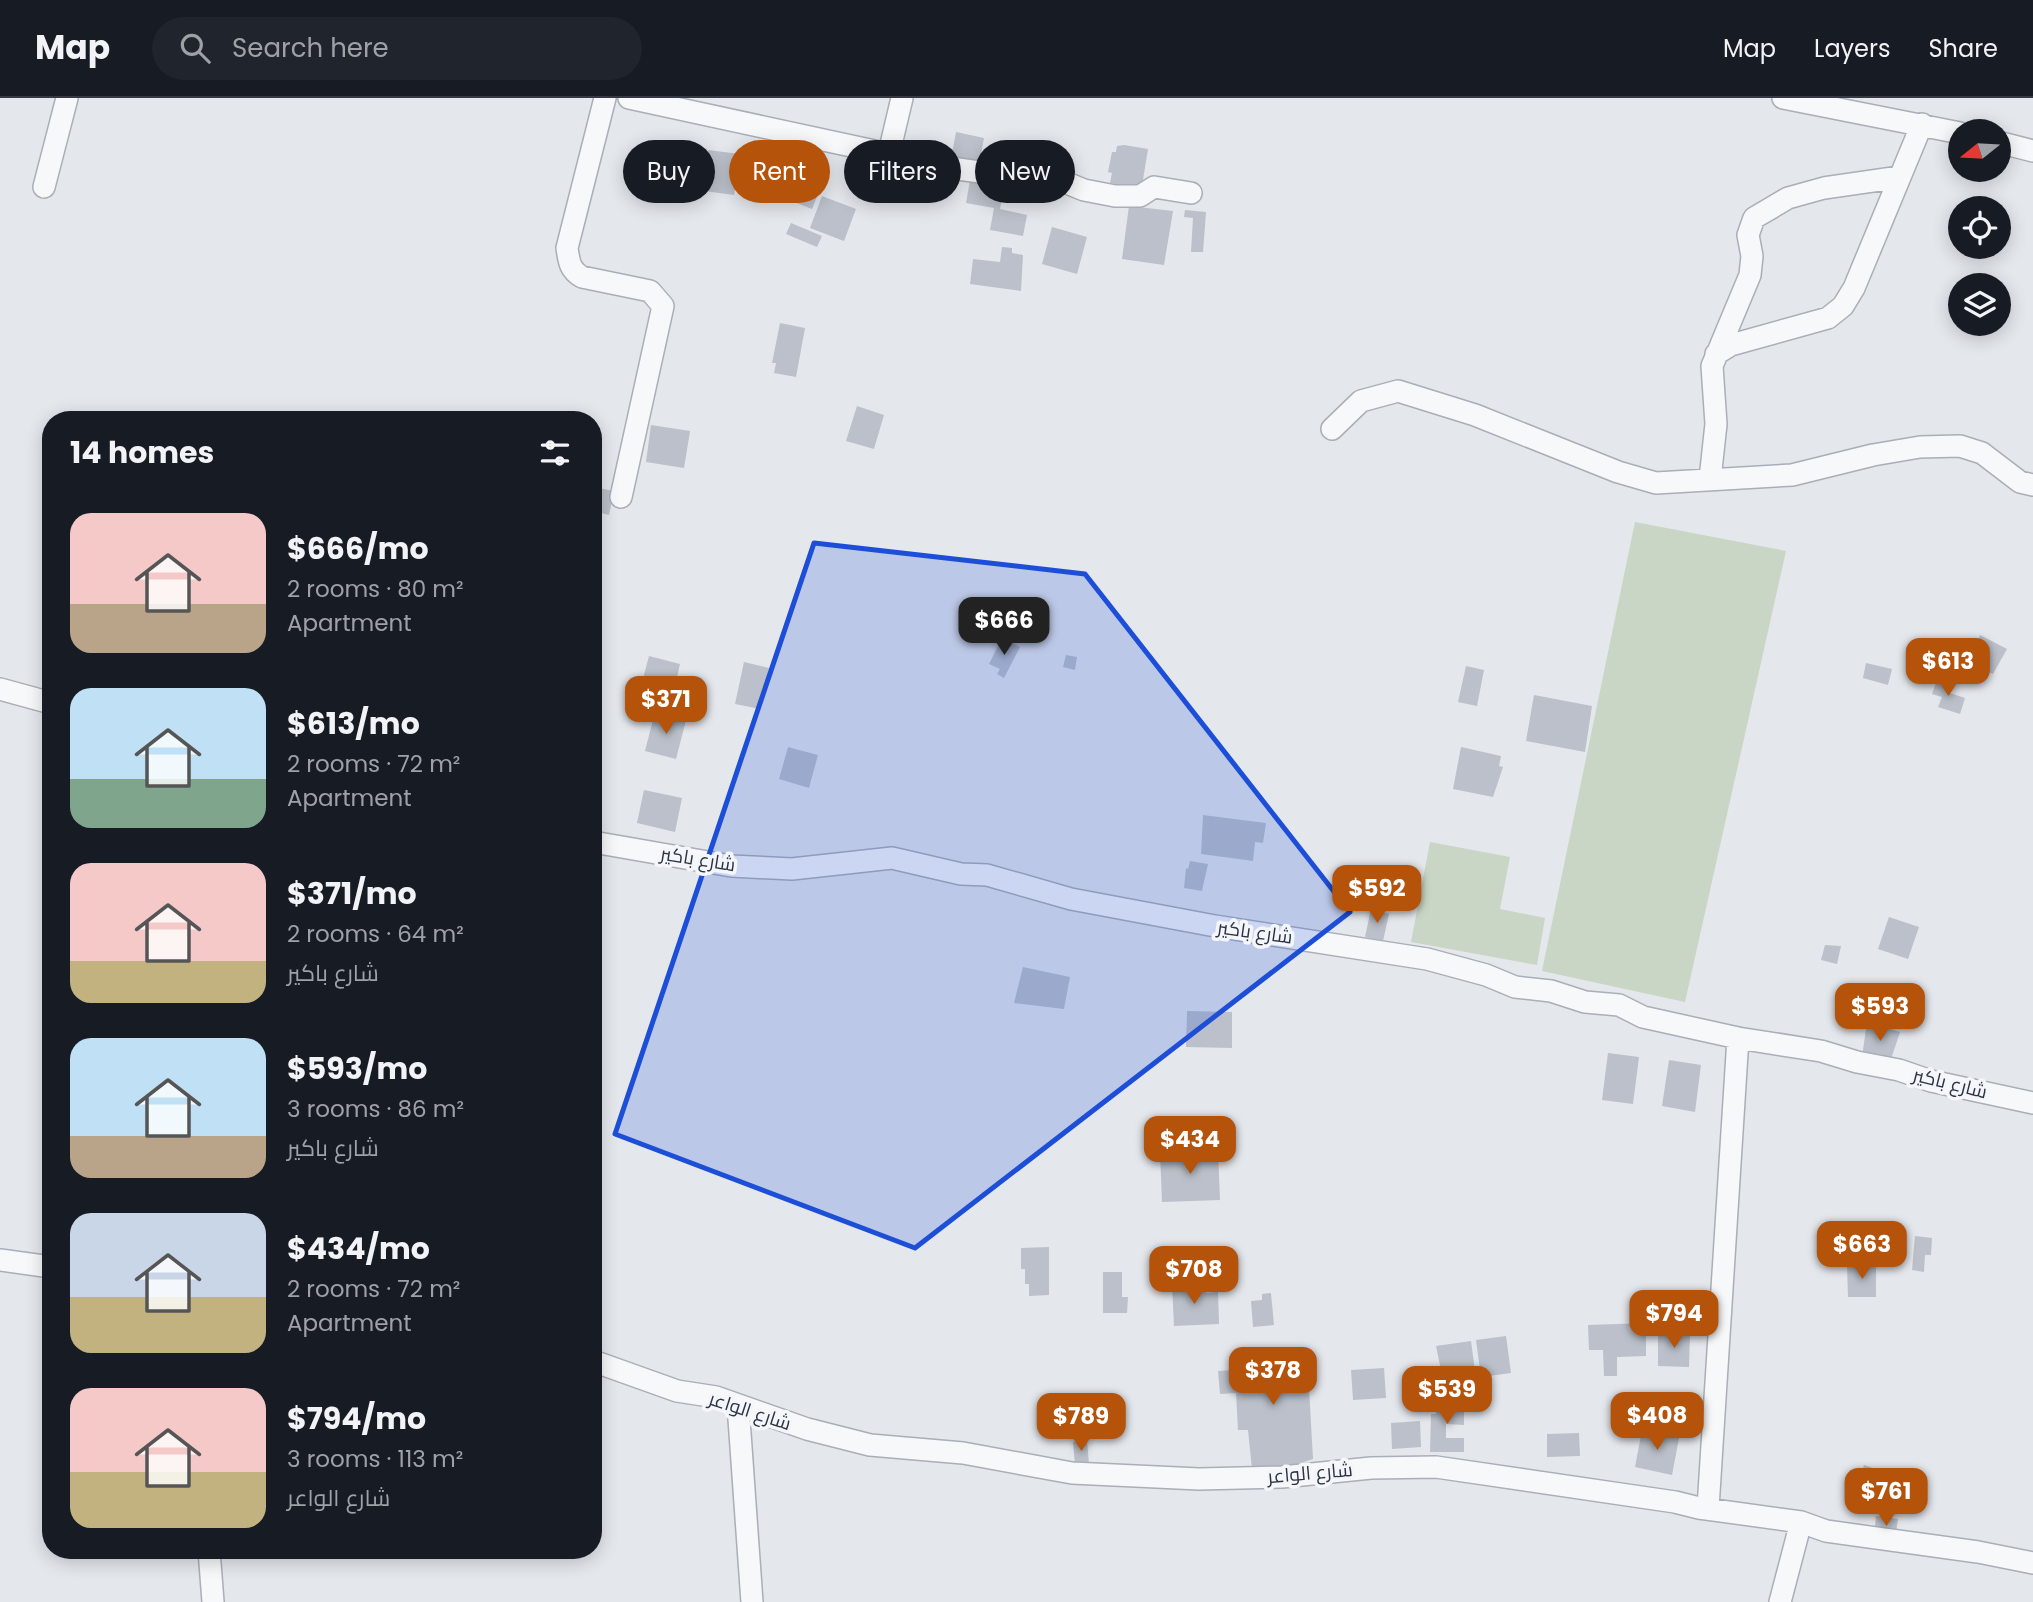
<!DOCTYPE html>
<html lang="en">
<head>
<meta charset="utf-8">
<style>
	body { margin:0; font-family:Poppins,Cairo,sans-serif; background:#20242c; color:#f1f3f6; height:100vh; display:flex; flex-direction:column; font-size:26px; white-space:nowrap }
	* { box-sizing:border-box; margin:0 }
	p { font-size:23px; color:#9ea1a6 }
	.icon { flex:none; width:38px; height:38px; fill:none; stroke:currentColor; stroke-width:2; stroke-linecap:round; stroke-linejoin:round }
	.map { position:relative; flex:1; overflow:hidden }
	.panel { position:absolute; left:42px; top:313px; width:560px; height:1148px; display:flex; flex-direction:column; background:#171b24; border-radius:28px; box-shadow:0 4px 18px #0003 }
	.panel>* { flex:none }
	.banner { position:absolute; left:623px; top:42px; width:665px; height:63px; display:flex; gap:14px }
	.needle { width:46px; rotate:252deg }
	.fabs { position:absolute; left:1948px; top:21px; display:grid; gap:14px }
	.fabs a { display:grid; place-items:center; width:63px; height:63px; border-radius:50%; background:#171b24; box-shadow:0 4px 18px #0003; font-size:35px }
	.price { position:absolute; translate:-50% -60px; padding:0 16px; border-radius:14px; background:#b45309; color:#fff; font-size:23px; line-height:46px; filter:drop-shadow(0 2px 4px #0008) }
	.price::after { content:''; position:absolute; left:50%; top:42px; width:21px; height:16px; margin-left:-10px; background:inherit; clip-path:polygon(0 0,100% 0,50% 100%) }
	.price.on { background:#222; color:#fff }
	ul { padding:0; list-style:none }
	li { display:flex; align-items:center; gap:21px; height:175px; padding:0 28px }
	li span { display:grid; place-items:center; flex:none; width:196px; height:140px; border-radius:21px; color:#555 }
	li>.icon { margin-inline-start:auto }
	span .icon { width:84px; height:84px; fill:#fffc; stroke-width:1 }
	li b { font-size:30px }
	h2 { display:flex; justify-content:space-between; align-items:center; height:84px; padding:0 28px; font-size:30px }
	.tag { padding:0 24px; border-radius:32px; background:#171b24; box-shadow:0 4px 18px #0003; font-size:24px; line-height:63px }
	.tag.on { background:#b45309; color:#fff }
	header { display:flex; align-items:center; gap:42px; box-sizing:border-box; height:98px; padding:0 35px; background:#171b24; border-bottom:2px solid #363941 }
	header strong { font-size:33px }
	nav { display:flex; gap:38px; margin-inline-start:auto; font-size:24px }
	.search { width:490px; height:63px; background:#20242c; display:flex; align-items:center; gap:18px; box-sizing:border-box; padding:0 24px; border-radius:38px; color:#9ea1a6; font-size:26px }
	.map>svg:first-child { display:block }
	.green { fill:#c9d6c5 }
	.building { fill:#bbc0ca }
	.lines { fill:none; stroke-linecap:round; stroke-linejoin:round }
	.minor-casing { stroke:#a9aeb7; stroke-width:24 }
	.minor { stroke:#f7f8fa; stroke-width:21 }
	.marked { fill:#1d4ed8; fill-opacity:0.2; stroke:#1d4ed8; stroke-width:5; stroke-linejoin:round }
	.labels { text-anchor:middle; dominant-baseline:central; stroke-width:7; stroke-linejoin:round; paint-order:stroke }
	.street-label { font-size:19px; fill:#2b3445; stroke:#f4f6f9 }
</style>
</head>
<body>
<header>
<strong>Map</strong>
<div class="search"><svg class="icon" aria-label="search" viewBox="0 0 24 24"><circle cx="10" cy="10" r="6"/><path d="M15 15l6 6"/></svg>Search here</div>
<nav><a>Map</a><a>Layers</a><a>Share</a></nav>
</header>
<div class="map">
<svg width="2033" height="1504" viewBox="0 0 2033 1504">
	<rect width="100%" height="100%" fill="#e4e7ec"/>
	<path class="green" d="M1635,424L1786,453L1685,904L1542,873Z
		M1430,744L1510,759L1500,811L1545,820L1537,867L1411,844Z"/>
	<path class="building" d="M956,34L984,40L979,67L951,62Z
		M1124,47L1148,51L1141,94L1120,90V87L1110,85L1112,75L1108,74L1112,54H1116L1117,48Z
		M708,52L740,56L734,97L697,92L700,68H706Z
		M970,82L1004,88L1000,111L1027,117L1023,138L990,132L994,110L966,105Z
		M802,84L820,91L812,111L794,104Z
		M822,98L856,111L844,143L810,130Z
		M1129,108L1173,113L1164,167L1122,161Z
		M1185,112L1206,114L1203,154H1191L1193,120L1184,119Z
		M791,125L822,138L817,149L786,136Z
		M1052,129L1087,139L1077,176L1042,166Z
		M1002,149L1012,150V155L1023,157L1021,193L970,186L973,161L1000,164Z
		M780,225L805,230L796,279L774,275L776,265H772Z
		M857,308L884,317L874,351L846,343Z
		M651,327L690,333L684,370L646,364Z
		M593,389L614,393L609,417L593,413Z
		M1980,537L2007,551L1993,576L1971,565Z
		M1002,540L1020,549L1004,580L997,576L1000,571L989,566Z
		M1066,557L1077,559L1075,572L1063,569Z
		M649,558L680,566L672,600L640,592Z
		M744,564L769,570L760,611L735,606Z
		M1866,565L1892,571L1888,587L1863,580Z
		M1466,568L1484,572L1477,608L1458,604Z
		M1937,582L1949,586L1947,594L1965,600L1960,616L1938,609L1942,599L1932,596Z
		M1534,597L1592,608L1585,654L1526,643Z
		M655,614L686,622L676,661L645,653Z
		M788,649L818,657L809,690L779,681Z
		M1461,649L1501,658L1499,668L1503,669L1493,699L1453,691Z
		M644,692L682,700L675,734L637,725Z
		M1203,717L1266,725L1263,745L1255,744L1253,763L1201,756Z
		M1190,763L1208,766L1202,793L1184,790L1186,770L1188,771Z
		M1371,811L1389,816L1383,843L1365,839Z
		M1889,819L1919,829L1908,861L1878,851Z
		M1825,847L1841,848L1837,866L1821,862Z
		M1023,869L1070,879L1064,911L1014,905Z
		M1187,913L1232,914V950L1186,949Z
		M1867,924L1900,934L1890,964L1862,959Z
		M1608,955L1639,959L1633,1006L1602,1002Z
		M1669,962L1701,967L1695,1014L1662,1008Z
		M1218,1052L1220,1102L1162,1104L1160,1054Z
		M1915,1138L1932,1140L1931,1157H1925L1924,1174L1912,1172Z
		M1049,1149V1197L1029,1198V1186H1025V1171H1021V1150Z
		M1847,1168H1876V1199H1848Z
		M1103,1174H1122V1199H1128L1127,1215H1103Z
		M1199,1185V1190H1206V1195L1218,1194L1219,1226L1174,1228L1172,1186Z
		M1271,1195L1274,1227L1253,1229L1251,1203L1262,1202V1196Z
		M1646,1225V1258L1617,1259V1278H1604L1603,1252H1589L1588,1227Z
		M1658,1235L1690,1236L1689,1269L1658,1268Z
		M1506,1238L1511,1275L1481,1279L1476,1242Z
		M1471,1243L1475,1273L1456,1276V1271L1441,1272L1436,1248Z
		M1307,1254L1313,1361L1281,1371H1252L1248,1332H1238L1236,1295L1220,1296L1218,1273L1233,1272L1235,1290L1233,1258Z
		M1384,1270L1386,1300L1353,1302L1351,1272Z
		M1657,1294L1690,1300L1685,1329L1652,1323Z
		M1436,1301L1464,1302V1327L1446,1326V1340H1464V1354H1430L1431,1316H1436Z
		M1420,1323L1421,1349L1392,1351L1391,1325Z
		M1642,1332L1679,1340L1672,1377L1635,1369Z
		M1579,1335L1580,1358L1547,1359V1336Z
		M1087,1342L1089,1366L1075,1367L1073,1344Z
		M1864,1367L1894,1377L1887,1399L1857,1389Z
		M1876,1418L1898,1421L1895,1442L1874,1439Z"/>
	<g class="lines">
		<defs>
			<path id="minor" d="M605,0L567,150C569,164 570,172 582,179L650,193L663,208L621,399
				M629,0L958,71L1043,83H1062L1084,92L1115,98H1140L1154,89L1191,95
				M1783,0L1960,35
				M1998,44L2033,53
				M889,55L902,0
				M44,89L67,0
				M1716,256L1731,247L1828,220L1843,208L1854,190L1922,26
				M1332,331L1361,303L1398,293L1475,317L1618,374L1656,385L1792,377L1873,357L1920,349L1960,348L1982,355L2020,384L2033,387
				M1710,381L1716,326L1712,268L1750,177L1752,158L1748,137L1754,120L1788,100L1824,90L1900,79
				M0,591L51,605
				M593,744L731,768L792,771L892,760L961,776L987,777L1071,801L1215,828L1427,861L1486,877L1515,889L1551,893L1585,904L1619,907L1643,919L1738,940L1821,953L1857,964L1899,972L1931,983L2033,1005
				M0,1162L51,1169
				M593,1263L677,1293L716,1299L807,1331L870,1347L963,1355L1072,1375L1199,1381L1282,1379L1371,1370L1436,1369L1675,1404L1699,1410L1801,1424L1826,1433L1978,1454L2033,1465
				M738,1307L752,1504
				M1708,1410L1738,940
				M209,1452L213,1504
				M1780,1504L1801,1424"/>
		</defs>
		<use href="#minor" class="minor-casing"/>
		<use href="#minor" class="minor"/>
	</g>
	<path class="marked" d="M814,445L1085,476L1350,814L915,1150L615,1036Z"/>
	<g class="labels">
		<g class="street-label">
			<text transform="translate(698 761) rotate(9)">شارع باكير</text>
			<text transform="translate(1255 834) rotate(8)">شارع باكير</text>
			<text transform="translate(1950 985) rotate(14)">شارع باكير</text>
			<text transform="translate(750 1313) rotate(18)">شارع الواعر</text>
			<text transform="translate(1310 1375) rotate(-5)">شارع الواعر</text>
		</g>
	</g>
</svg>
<div class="fabs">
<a><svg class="needle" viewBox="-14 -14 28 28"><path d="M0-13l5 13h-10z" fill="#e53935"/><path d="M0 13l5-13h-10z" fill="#9ea1a6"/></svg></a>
<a><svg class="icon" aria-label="locate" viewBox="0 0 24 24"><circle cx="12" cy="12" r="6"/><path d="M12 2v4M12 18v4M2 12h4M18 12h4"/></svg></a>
<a><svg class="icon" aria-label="layers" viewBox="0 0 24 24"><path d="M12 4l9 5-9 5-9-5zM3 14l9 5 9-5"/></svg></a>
</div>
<b class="price on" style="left:1004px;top:559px">$666</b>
<b class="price" style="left:1948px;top:600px">$613</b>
<b class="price" style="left:666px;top:638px">$371</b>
<b class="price" style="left:1377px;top:827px">$592</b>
<b class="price" style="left:1880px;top:945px">$593</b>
<b class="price" style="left:1190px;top:1078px">$434</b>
<b class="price" style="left:1862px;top:1183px">$663</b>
<b class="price" style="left:1194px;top:1208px">$708</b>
<b class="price" style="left:1674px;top:1252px">$794</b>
<b class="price" style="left:1273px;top:1309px">$378</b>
<b class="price" style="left:1447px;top:1328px">$539</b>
<b class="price" style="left:1657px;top:1354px">$408</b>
<b class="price" style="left:1081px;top:1355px">$789</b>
<b class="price" style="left:1886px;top:1430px">$761</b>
<div class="banner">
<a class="tag">Buy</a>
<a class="tag on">Rent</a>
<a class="tag">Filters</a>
<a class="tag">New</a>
</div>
<section class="panel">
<h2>14 homes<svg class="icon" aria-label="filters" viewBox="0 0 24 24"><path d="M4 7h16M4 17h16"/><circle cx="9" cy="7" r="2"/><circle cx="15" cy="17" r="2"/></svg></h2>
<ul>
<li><span style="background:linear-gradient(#f6c9c9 65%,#b9a48a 0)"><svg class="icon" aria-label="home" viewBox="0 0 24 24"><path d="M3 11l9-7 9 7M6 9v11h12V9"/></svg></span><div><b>$666/mo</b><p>2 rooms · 80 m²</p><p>Apartment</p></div></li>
<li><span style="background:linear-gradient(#bfe0f5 65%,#7fa58c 0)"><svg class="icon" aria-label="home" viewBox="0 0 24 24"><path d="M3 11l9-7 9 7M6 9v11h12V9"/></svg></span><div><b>$613/mo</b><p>2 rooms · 72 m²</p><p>Apartment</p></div></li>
<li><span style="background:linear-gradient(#f6c9c9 70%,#c2b280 0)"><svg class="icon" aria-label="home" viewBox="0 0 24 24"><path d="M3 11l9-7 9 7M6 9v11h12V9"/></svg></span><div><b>$371/mo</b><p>2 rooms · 64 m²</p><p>شارع باكير</p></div></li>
<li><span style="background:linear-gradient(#bfe0f5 70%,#b9a48a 0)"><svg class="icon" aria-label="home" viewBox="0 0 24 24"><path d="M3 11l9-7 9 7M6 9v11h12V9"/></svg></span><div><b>$593/mo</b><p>3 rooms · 86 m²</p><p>شارع باكير</p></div></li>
<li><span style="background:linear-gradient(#c9d6e8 60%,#c2b280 0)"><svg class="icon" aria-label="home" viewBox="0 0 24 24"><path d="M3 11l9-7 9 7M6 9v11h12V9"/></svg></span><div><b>$434/mo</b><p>2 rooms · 72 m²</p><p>Apartment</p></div></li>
<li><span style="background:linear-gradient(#f6c9c9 60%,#c2b280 0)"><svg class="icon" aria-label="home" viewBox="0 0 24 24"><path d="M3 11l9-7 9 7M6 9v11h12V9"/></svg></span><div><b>$794/mo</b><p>3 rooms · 113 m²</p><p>شارع الواعر</p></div></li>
</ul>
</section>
</div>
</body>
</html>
